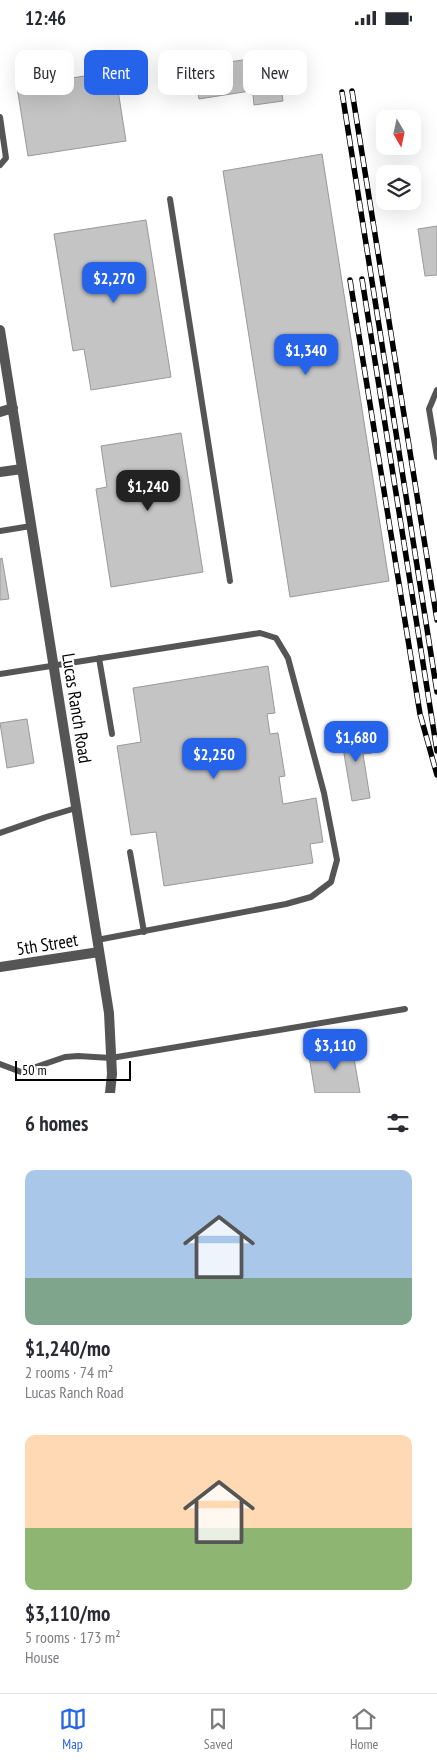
<!DOCTYPE html>
<html lang="en">
<head>
<meta charset="utf-8">
<style>
	body { margin:0; font-family:"PT Sans Narrow",sans-serif; background:#f7f7f7; color:#2b2b33; height:100vh; display:flex; flex-direction:column; font-size:19px; white-space:nowrap }
	* { box-sizing:border-box; margin:0 }
	p { font-size:16px; color:#7c7c81 }
	.icon { flex:none; width:28px; height:28px; fill:none; stroke:currentColor; stroke-width:2; stroke-linecap:round; stroke-linejoin:round }
	.map { position:relative; height:1058px; overflow:hidden }
	.panel { display:flex; flex-direction:column; background:#fff; flex:1 }
	.panel>* { flex:none }
	.guide { position:absolute; left:15px; top:15px; width:408px; height:45px; display:flex; gap:10px }
	.needle { width:32px; rotate:171deg }
	.buttons { position:absolute; left:376px; top:75px; display:grid; gap:10px }
	.buttons a { display:grid; place-items:center; width:45px; height:45px; border-radius:10px; background:#fff; box-shadow:0 5px 20px #0002; font-size:25px }
	.scale { position:absolute; left:15px; bottom:12px; width:116px; box-sizing:border-box; padding-left:5px; border:2px solid #000; border-top:0; font-size:14px; line-height:18px; white-space:nowrap; color:#000; -webkit-text-stroke:4px #fff; paint-order:stroke }
	.price { position:absolute; translate:-50% -42px; padding:0 11px; border-radius:10px; background:#2563eb; color:#fff; font-size:16px; line-height:32px; filter:drop-shadow(0 1px 2px #0008) }
	.price::after { content:''; position:absolute; left:50%; top:30px; width:15px; height:11px; margin-left:-8px; background:inherit; clip-path:polygon(0 0,100% 0,50% 100%) }
	.price.selected { background:#222; color:#fff }
	ul { padding:0; list-style:none }
	li { display:grid; align-content:center; gap:10px; height:265px; padding:0 25px }
	li span { display:grid; place-items:center; height:155px; border-radius:10px; color:#555 }
	li>.icon { margin-inline-start:auto }
	span .icon { width:90px; height:90px; fill:#fffc; stroke-width:1 }
	li b { font-size:21px }
	h2 { display:flex; justify-content:space-between; align-items:center; height:60px; padding:0 25px; font-size:21px }
	.chip { padding:0 18px; border-radius:10px; background:#fff; box-shadow:0 5px 20px #0002; font-size:18px; line-height:45px }
	.chip.selected { background:#2563eb; color:#fff }
	.status { display:flex; justify-content:space-between; align-items:center; height:35px; padding:0 25px; background:#fff; direction:ltr }
	.status svg { height:14px; fill:currentColor }
	.tabs { display:flex; justify-content:space-around; align-items:center; height:70px; border-top:1px solid #e1e1e2; background:#fff; font-size:14px; color:#7c7c81 }
	.tabs a { display:grid; justify-items:center; gap:2px }
	.tabs .selected { color:#2563eb }
	.map>svg:first-child { display:block }
	.building { fill:#c4c4c4; stroke:#999 }
	.lines { fill:none; stroke-linecap:round; stroke-linejoin:round }
	.service { stroke:#555; stroke-width:6 }
	.minor { stroke:#555; stroke-width:10 }
	.rail-casing { stroke:#000; stroke-width:5.5 }
	.rail { stroke:#fff; stroke-width:4; stroke-dasharray:11; stroke-linecap:butt }
	.labels { text-anchor:middle; dominant-baseline:central; stroke-width:4; stroke-linejoin:round; paint-order:stroke }
	.street-label { font-size:18px; fill:#000; stroke:#fff }
</style>
</head>
<body>
<div class="status"><b>12:46</b><svg viewBox="0 0 49 12"><path d="M0 12V9h3v3zM5 12V6h3v6zM10 12V3h3v9zM15 12V0h3v12zM26 1h20v11H26zM47 4h2v5h-2z"/></svg></div>
<div class="map">
<svg width="437" height="1058" viewBox="0 0 437 1058">
	<rect width="100%" height="100%" fill="#fff"/>
	<path class="building" d="M299,17L305,54L287,56L286,50L281,51L283,66L254,70L253,59H250V56L199,64L194,32Z
		M115,36L126,106L28,121L17,52Z
		M322,119L389,546L290,562L223,136Z
		M146,185L171,342L91,355L84,314L73,316L54,199Z
		M437,191V240L425,241L418,194Z
		M181,398L203,537L111,552L96,454L107,452L101,411Z
		M2,523L9,564L0,565V524Z
		M268,631L275,678L267,679L270,699L278,698L285,741L279,742L283,769L316,763L323,807L310,809L313,828L164,851L156,797L131,800L117,711L141,707L133,653Z
		M27,684L34,728L7,733L0,688Z
		M359,692L362,711L370,710L372,718L363,719L370,763L352,766L340,695Z
		M351,1006L360,1058H315L309,1021L332,1018L331,1009Z"/>
	<g class="lines">
		<path class="service" d="M0,82L6,123L0,130
			M170,164L230,546
			M437,355L429,374L437,422
			M0,496L31,491
			M99,623L112,699
			M0,639L260,598L276,603L288,623L324,758L337,825L331,847L311,862L286,869L97,905
			M0,798L46,782L76,773
			M130,817L144,897
			M0,1029L21,1037L65,1022L78,1021L111,1023L405,974"/>
		<path class="minor" d="M0,295L109,978L112,1039L110,1058
			M0,377L13,373
			M0,437L22,434
			M0,932L99,917"/>
		<defs>
			<path id="rail" d="M352,56L437,585
				M342,57L437,657
				M362,244L437,716
				M350,245L420,679L437,740"/>
		</defs>
		<use href="#rail" class="rail-casing"/>
		<use href="#rail" class="rail"/>
	</g>
	<g class="labels">
		<g class="street-label">
			<text transform="translate(77 673) rotate(81)">Lucas Ranch Road</text>
			<text transform="translate(47 909) rotate(-9)">5th Street</text>
		</g>
	</g>
</svg>
<div class="buttons">
<a><svg class="needle" viewBox="-14 -14 28 28"><path d="M0-13l5 13h-10z" fill="#e53935"/><path d="M0 13l5-13h-10z" fill="#7c7c81"/></svg></a>
<a><svg class="icon" aria-label="layers" viewBox="0 0 24 24"><path d="M12 4l9 5-9 5-9-5zM3 14l9 5 9-5"/></svg></a>
</div>
<div class="scale">50 m</div>
<b class="price" style="left:114px;top:269px">$2,270</b>
<b class="price" style="left:306px;top:341px">$1,340</b>
<b class="price selected" style="left:148px;top:477px">$1,240</b>
<b class="price" style="left:356px;top:728px">$1,680</b>
<b class="price" style="left:214px;top:745px">$2,250</b>
<b class="price" style="left:335px;top:1036px">$3,110</b>
<div class="guide">
<a class="chip">Buy</a>
<a class="chip selected">Rent</a>
<a class="chip">Filters</a>
<a class="chip">New</a>
</div>
</div>
<section class="panel">
<h2>6 homes<svg class="icon" aria-label="filters" viewBox="0 0 24 24"><path d="M4 7h16M4 17h16"/><circle cx="9" cy="7" r="2"/><circle cx="15" cy="17" r="2"/></svg></h2>
<ul>
<li><span style="background:linear-gradient(#a9c7e8 70%,#7fa58c 0)"><svg class="icon" aria-label="home" viewBox="0 0 24 24"><path d="M3 11l9-7 9 7M6 9v11h12V9"/></svg></span><div><b>$1,240/mo</b><p>2 rooms · 74 m²</p><p>Lucas Ranch Road</p></div></li>
<li><span style="background:linear-gradient(#ffd9b3 60%,#8fb573 0)"><svg class="icon" aria-label="home" viewBox="0 0 24 24"><path d="M3 11l9-7 9 7M6 9v11h12V9"/></svg></span><div><b>$3,110/mo</b><p>5 rooms · 173 m²</p><p>House</p></div></li>
</ul>
</section>
<nav class="tabs">
<a class="selected"><svg class="icon" aria-label="map" viewBox="0 0 24 24"><path d="M3 6l6-2 6 2 6-2v14l-6 2-6-2-6 2zM9 4v14M15 6v14"/></svg>Map</a>
<a><svg class="icon" aria-label="saved" viewBox="0 0 24 24"><path d="M7 4h10v16l-5-4-5 4z"/></svg>Saved</a>
<a><svg class="icon" aria-label="home" viewBox="0 0 24 24"><path d="M3 11l9-7 9 7M6 9v11h12V9"/></svg>Home</a>
</nav>
</body>
</html>
